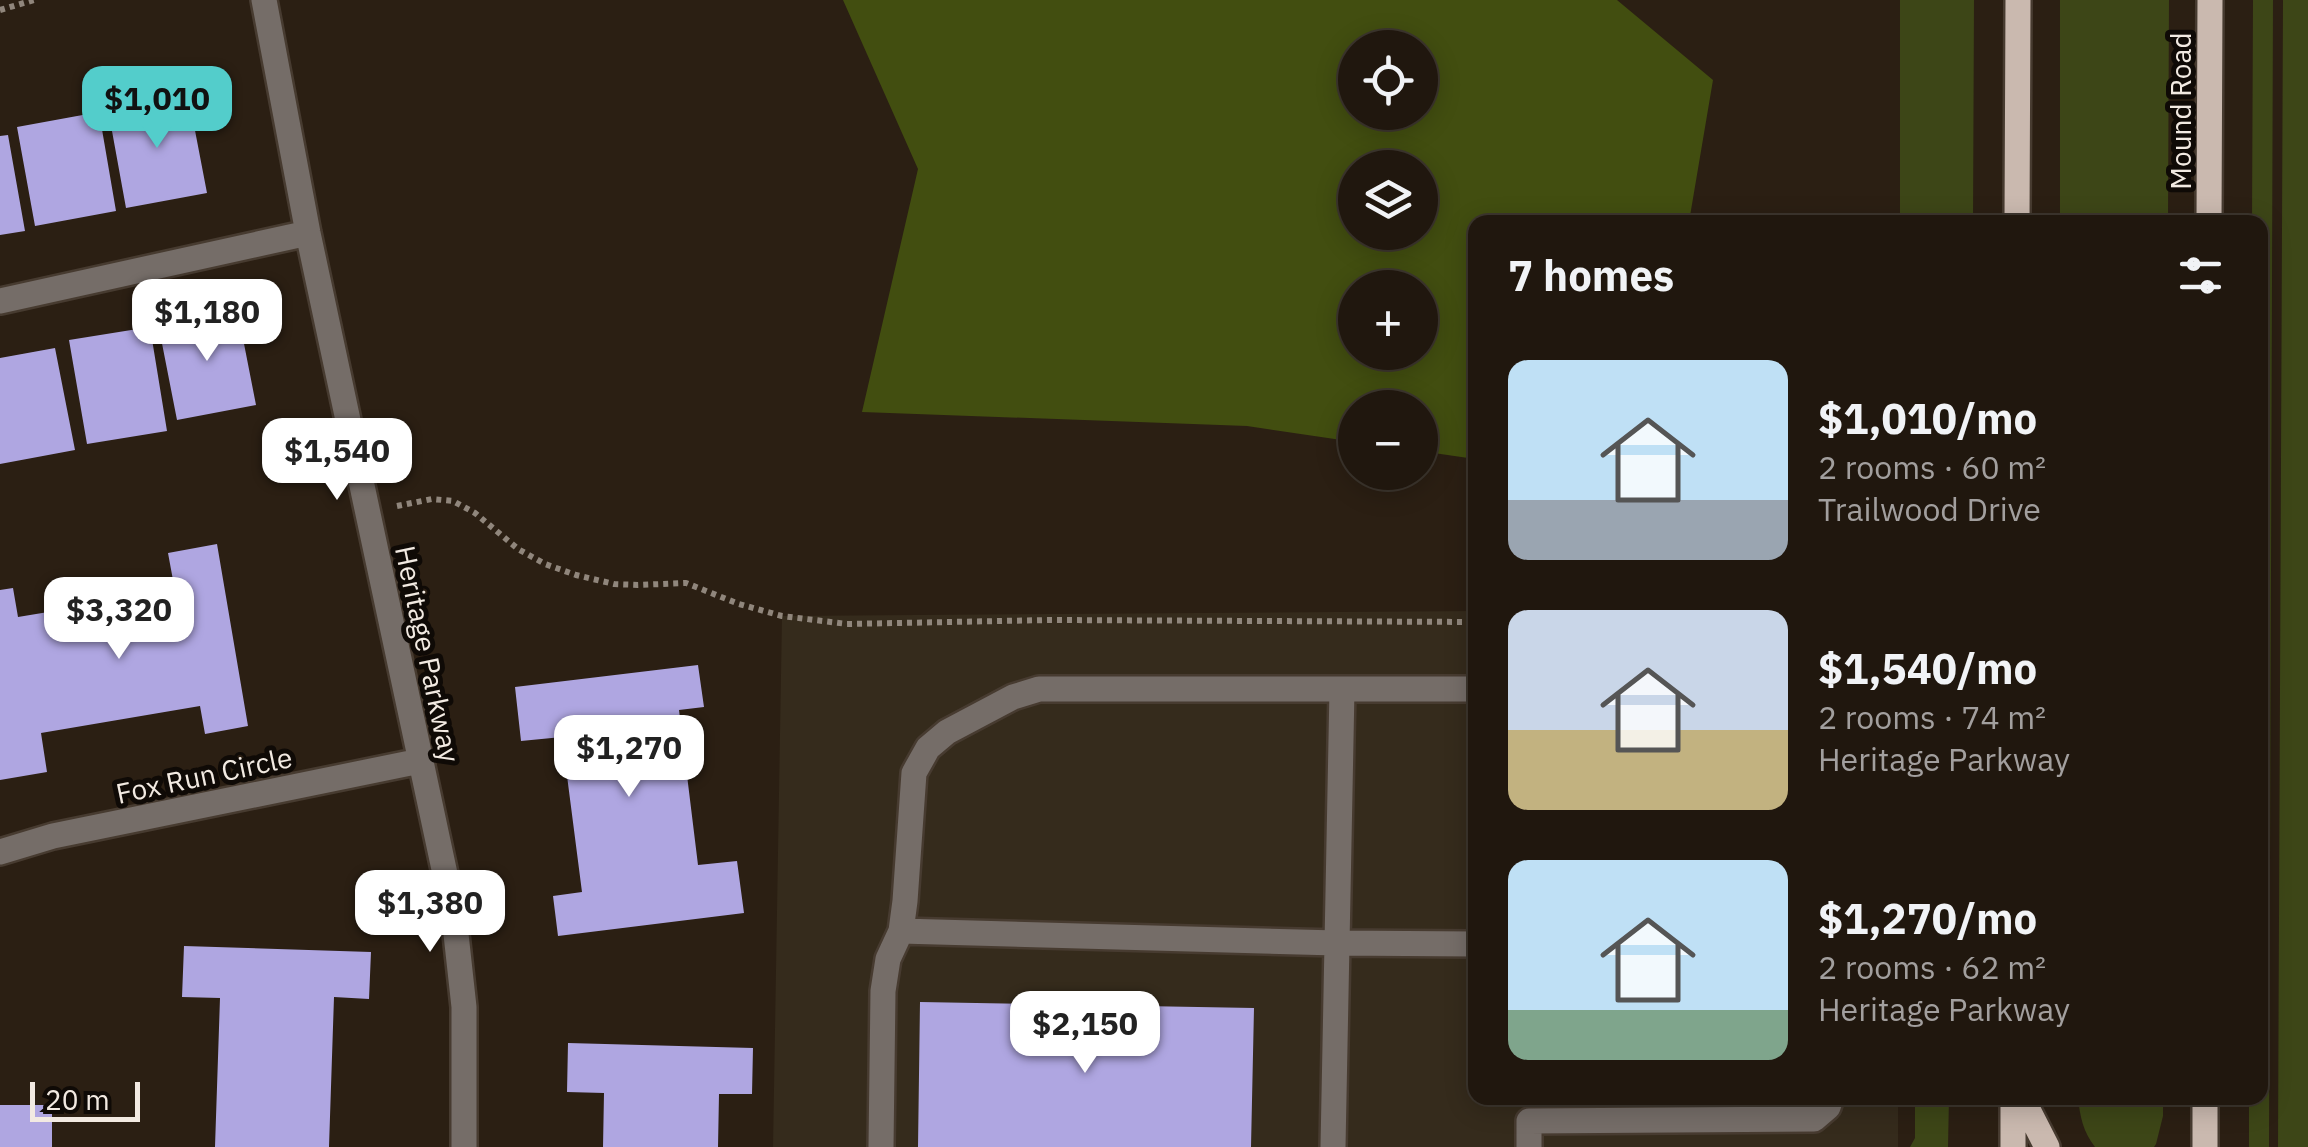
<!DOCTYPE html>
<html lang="en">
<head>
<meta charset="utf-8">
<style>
	body { margin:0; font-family:"IBM Plex Sans",sans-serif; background:#282017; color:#f1f3f6; height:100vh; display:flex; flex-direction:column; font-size:38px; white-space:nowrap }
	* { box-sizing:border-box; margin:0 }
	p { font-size:32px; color:#a29f9e }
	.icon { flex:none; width:55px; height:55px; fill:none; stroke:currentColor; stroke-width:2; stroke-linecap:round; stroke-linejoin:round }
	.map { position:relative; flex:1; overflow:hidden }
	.sheet { position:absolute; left:1468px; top:215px; width:800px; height:890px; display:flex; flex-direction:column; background:#20170e; border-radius:20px; box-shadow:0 5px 25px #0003,0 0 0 2px #3d362e }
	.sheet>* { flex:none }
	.fabs { position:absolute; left:1338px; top:30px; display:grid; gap:20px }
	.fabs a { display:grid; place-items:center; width:100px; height:100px; border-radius:50%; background:#20170e; box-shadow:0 5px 25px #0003,0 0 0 2px #3d362e; font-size:50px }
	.scale { position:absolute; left:30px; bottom:25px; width:110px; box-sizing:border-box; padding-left:10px; border:5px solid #f2eae2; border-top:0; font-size:28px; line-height:35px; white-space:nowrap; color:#f2eae2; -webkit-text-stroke:8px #0f0a06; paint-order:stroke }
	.price { position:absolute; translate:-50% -85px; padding:0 22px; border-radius:20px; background:#fff; color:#222; font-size:32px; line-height:65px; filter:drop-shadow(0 2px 5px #0008) }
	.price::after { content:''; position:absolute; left:50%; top:60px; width:30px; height:22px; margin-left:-15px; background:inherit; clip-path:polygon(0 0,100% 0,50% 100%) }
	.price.selected { background:#53cdcb; color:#111 }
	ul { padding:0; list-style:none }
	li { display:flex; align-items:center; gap:30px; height:250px; padding:0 40px }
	li span { display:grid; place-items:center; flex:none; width:280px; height:200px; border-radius:20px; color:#555 }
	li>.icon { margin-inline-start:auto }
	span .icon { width:120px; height:120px; fill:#fffc; stroke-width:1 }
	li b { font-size:42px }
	h2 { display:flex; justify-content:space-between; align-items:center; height:120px; padding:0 40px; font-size:42px }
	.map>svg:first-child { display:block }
	.commercial { fill:#352b1c }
	.green { fill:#3d4617 }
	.forest { fill:#424e10; fill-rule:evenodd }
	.building { fill:#afa6e1 }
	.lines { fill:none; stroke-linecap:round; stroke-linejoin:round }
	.minor-casing { stroke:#473b30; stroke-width:30 }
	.major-casing { stroke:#473b30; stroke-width:30 }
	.path { stroke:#90867c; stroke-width:6; stroke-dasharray:5 5; stroke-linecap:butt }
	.minor { stroke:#756d68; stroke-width:25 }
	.major { stroke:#cab9af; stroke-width:25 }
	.labels { text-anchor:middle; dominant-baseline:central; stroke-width:10; stroke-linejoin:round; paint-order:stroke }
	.street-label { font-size:28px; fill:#f2eae2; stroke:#0f0a06 }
</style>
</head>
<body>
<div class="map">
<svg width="2308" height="1147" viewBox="0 0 2308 1147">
	<rect width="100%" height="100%" fill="#2b1f13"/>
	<path class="commercial" d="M1475,611V1098H1898V1147H773L782,616Z"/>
	<path class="green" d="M1900,0H1974L1973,222H1900Z
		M2060,0H2169L2168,222H2060Z
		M2253,0H2273L2269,1147H2249V1098H2260V222H2252Z
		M2283,0H2308V1147H2278Z
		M1915,1098H1949L1948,1147H1910L1915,1138Z
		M2078,1098H2163V1116L2156,1144L2154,1147H2095C2083,1132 2080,1116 2078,1098Z"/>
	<path class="forest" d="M843,0H1617L1713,80L1689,222H1475V459L1420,451V408H1355V442L1247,426L862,412L918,169ZM1355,48H1420V112H1355ZM1355,168H1420V232H1355ZM1355,288H1420V352H1355Z"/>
	<path class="building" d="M188,94L207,193L126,208L108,109Z
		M99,112L116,211L35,226L17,127Z
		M8,135L25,231L0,235V136Z
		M237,308L256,405L177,420L158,323Z
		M150,327L167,431L87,444L69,340Z
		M55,348L75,450L0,464V358Z
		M217,544L248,726L205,734L200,706L41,733L47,772L0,780V590L13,588L18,617L175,591L168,553Z
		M698,665L704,707L679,710L698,865L737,861L744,913L558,936L553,896L582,892L562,737L521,741L515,687Z
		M184,946L371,952L369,999L334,997L329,1147H215L220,998L182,997Z
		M920,1002L1254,1008L1251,1147H918Z
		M568,1043L753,1048L752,1094H719L718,1147H603L604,1093L567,1092Z
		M0,1105H52V1147H0Z"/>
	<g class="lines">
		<defs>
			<path id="minor" d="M264,0L308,233L454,916L464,1007V1147
				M0,301L308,233
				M0,852L53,836L420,761
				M901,931L1337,943L1475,944
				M881,1147L883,991L888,959L901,931L905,901L914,773L928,748L947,732L1013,697L1039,689H1475
				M1333,1147L1342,689
				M1529,1147V1121L1814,1119L1828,1107L1831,1098"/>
			<path id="major" d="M2017,222L2018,0
				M2209,222L2210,0
				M2013,1098V1147
				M2022,1098L2047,1147
				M2205,1147V1098"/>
		</defs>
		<use href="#minor" class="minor-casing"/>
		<use href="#major" class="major-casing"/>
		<path class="path" d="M0,10L34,0
			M397,506L432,499L453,501L475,513L518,549L545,564L576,575L614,584L638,585L686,583L739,604L782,616L847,624L1051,620L1475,622"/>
		<use href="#minor" class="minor"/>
		<use href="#major" class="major"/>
	</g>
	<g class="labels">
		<g class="street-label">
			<text transform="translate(2180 111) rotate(-90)">Mound Road</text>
			<text transform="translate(428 654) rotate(78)">Heritage Parkway</text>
			<text transform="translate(204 775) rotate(-12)">Fox Run Circle</text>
		</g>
	</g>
</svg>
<div class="fabs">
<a><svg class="icon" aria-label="locate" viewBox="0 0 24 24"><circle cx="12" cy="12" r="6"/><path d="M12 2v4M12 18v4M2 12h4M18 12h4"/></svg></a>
<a><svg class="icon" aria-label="layers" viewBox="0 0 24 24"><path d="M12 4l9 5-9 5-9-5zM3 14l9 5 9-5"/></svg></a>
<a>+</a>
<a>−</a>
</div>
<div class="scale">20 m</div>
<b class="price selected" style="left:157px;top:151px">$1,010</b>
<b class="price" style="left:207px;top:364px">$1,180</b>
<b class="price" style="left:337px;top:503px">$1,540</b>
<b class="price" style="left:119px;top:662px">$3,320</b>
<b class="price" style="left:629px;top:800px">$1,270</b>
<b class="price" style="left:430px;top:955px">$1,380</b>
<b class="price" style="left:1085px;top:1076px">$2,150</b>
<section class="sheet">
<h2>7 homes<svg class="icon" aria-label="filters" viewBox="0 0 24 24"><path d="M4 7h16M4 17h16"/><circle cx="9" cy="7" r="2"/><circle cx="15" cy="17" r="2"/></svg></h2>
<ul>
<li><span style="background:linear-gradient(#bfe0f5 70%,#9aa5b1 0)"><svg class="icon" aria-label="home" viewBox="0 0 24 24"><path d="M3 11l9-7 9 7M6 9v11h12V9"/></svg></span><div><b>$1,010/mo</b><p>2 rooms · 60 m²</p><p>Trailwood Drive</p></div></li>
<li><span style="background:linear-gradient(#c9d6e8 60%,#c2b280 0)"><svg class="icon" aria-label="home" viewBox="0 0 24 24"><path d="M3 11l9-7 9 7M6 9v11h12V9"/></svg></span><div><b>$1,540/mo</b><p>2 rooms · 74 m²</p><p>Heritage Parkway</p></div></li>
<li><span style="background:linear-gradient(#bfe0f5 75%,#7fa58c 0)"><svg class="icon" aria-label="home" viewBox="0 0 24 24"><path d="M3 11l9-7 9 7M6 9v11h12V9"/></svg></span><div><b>$1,270/mo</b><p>2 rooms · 62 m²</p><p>Heritage Parkway</p></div></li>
</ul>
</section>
</div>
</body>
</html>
